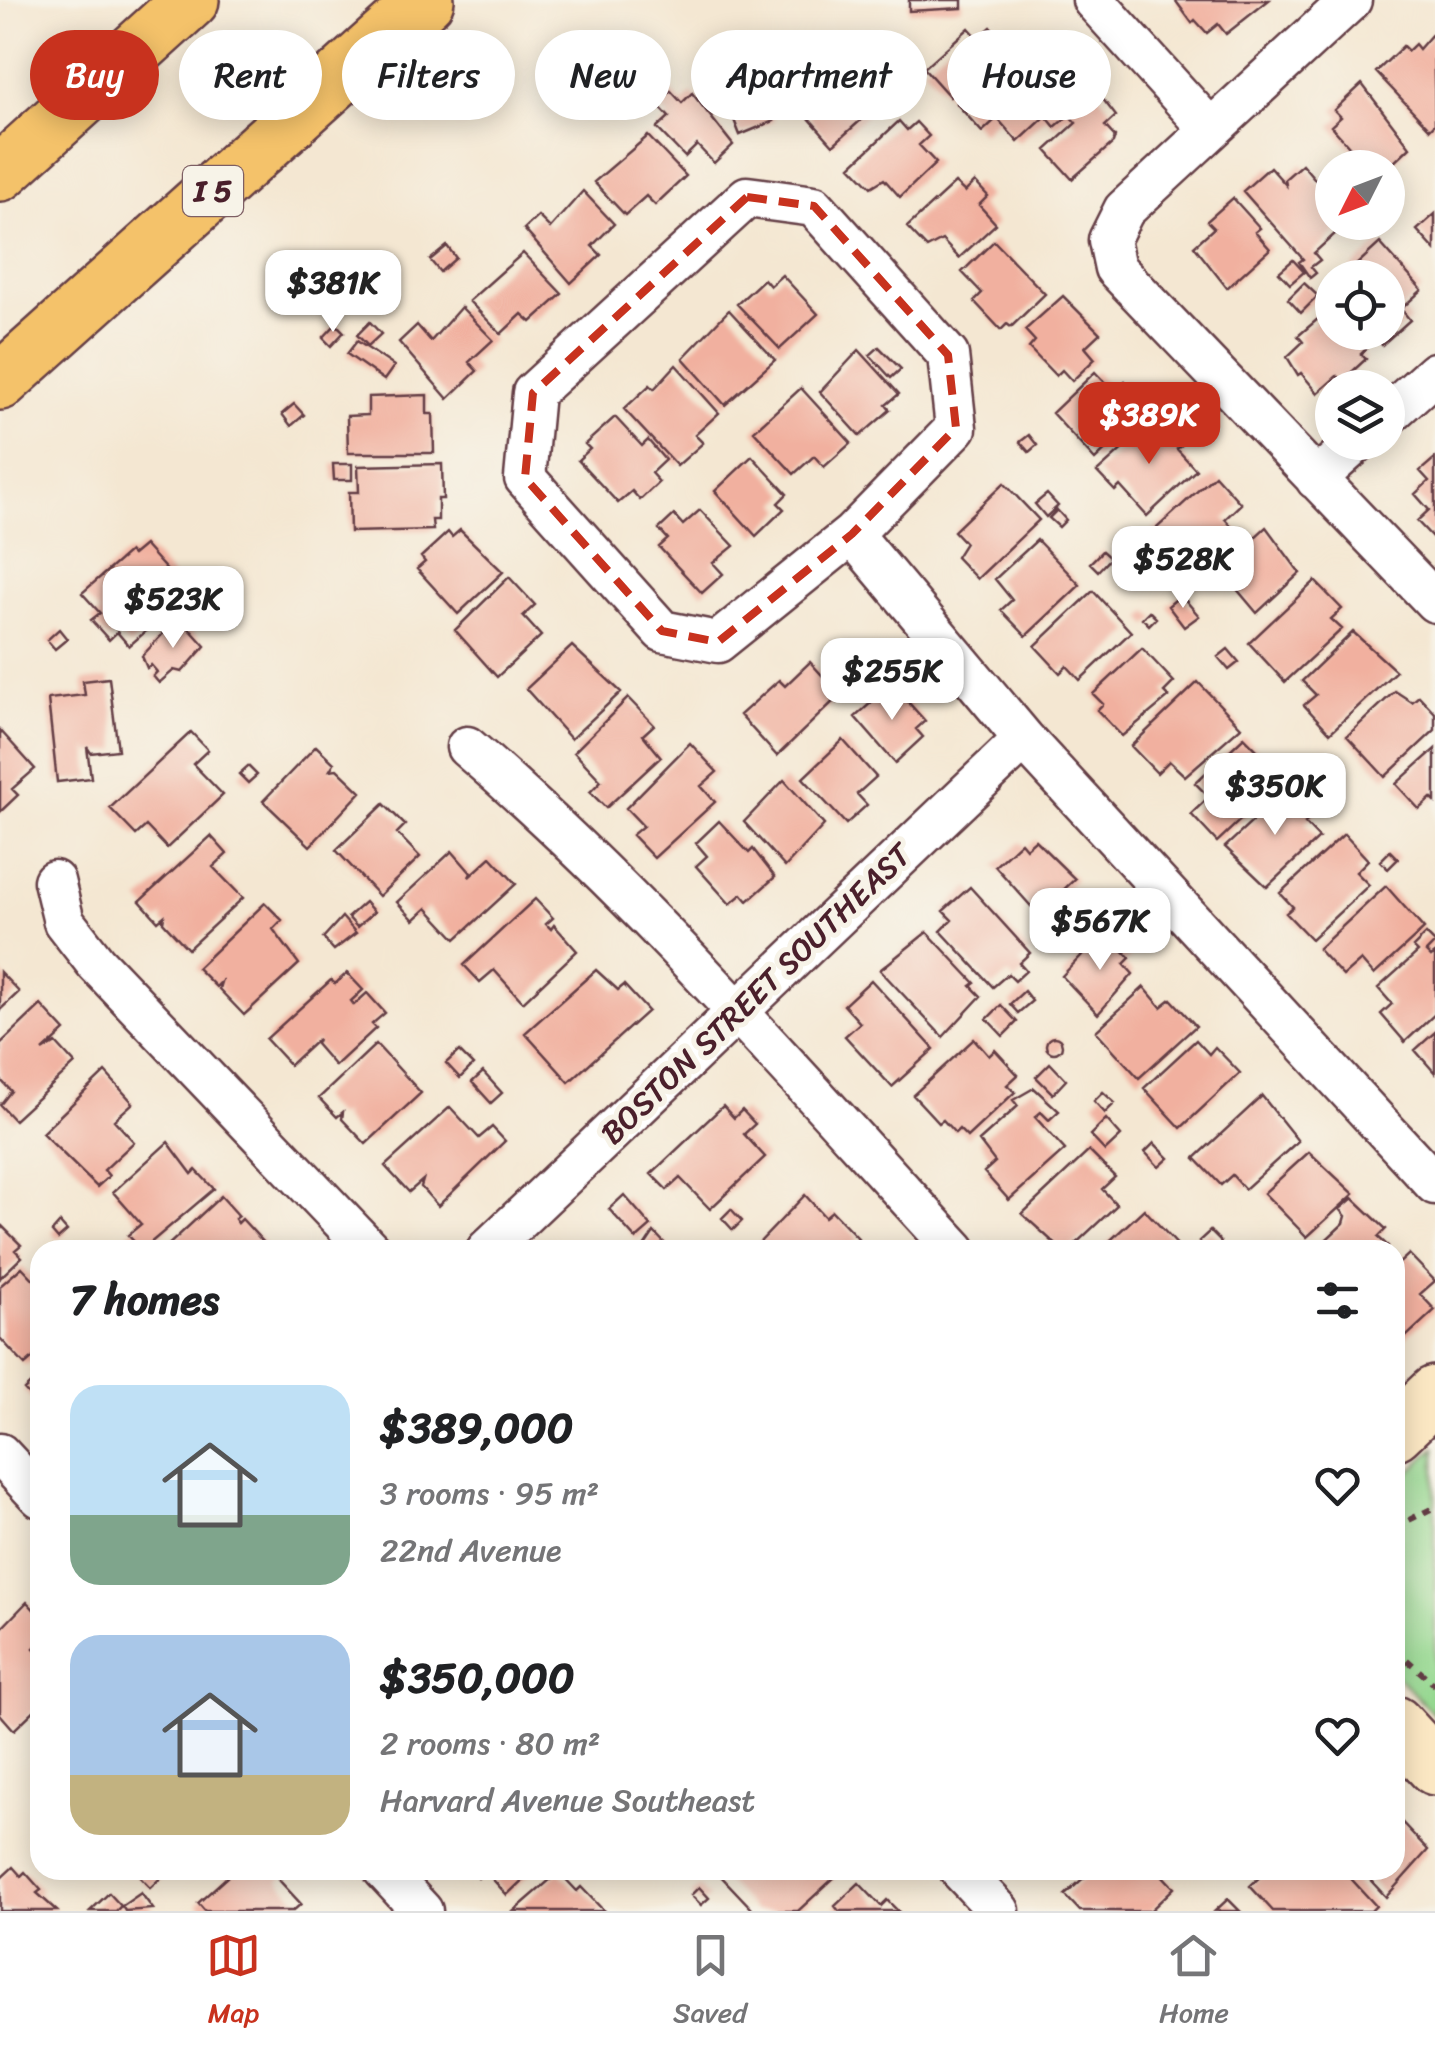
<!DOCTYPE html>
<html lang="en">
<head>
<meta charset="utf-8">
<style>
	body { margin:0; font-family:Sriracha,sans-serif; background:#f2f2f2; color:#202124; height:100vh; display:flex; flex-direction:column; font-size:38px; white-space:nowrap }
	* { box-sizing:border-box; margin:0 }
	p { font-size:32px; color:#757577 }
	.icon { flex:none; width:55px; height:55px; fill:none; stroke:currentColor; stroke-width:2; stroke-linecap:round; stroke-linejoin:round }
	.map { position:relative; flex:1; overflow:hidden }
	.panel { position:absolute; left:30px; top:1240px; width:1375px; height:640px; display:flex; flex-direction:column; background:#fff; border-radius:30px; box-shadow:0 5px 25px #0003 }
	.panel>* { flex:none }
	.top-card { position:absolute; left:30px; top:30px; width:1375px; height:90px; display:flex; gap:20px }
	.needle { width:65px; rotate:228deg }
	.controls { position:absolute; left:1315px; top:150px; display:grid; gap:20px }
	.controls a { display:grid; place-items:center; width:90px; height:90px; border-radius:50%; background:#fff; box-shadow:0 5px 25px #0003; font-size:50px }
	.price { position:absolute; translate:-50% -85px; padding:0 22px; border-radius:20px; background:#fff; color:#222; font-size:32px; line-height:65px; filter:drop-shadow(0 2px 5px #0008) }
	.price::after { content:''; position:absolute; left:50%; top:60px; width:30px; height:22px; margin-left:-15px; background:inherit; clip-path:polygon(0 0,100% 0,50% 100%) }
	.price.current { background:#c8321e; color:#fff }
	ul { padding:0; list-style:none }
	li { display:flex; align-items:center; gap:30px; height:250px; padding:0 40px }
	li span { display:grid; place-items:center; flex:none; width:280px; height:200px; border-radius:30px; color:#555 }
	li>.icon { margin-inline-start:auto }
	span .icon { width:120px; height:120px; fill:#fffc; stroke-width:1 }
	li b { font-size:42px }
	h2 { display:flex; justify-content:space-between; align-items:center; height:120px; padding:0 40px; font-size:42px }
	.chip { padding:0 35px; border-radius:45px; background:#fff; box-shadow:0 5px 25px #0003; font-size:35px; line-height:90px }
	.chip.current { background:#c8321e; color:#fff }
	.tab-bar { display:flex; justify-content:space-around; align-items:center; height:140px; border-top:2px solid #e0e0e0; background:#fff; font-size:28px; color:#757577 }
	.tab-bar a { display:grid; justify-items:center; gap:5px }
	.tab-bar .current { color:#c8321e }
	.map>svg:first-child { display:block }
	.green { fill:#95d890; stroke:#707c5e; stroke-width:2.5 }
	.building { fill:#f1b09f }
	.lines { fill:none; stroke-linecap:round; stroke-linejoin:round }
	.street-casing { stroke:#643d44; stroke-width:45 }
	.secondary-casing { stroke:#643d44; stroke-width:60 }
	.highway-casing { stroke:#643d44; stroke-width:60 }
	.path { stroke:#643d44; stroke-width:6; stroke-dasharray:8 8; stroke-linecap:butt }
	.street { stroke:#fff; stroke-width:40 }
	.secondary { stroke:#fbe7c3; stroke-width:55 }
	.highway { stroke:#f4c26a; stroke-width:55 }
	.marked { fill:none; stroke:#c8321e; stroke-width:8; stroke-dasharray:20 12; stroke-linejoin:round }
	.labels { text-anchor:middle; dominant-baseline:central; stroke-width:10; stroke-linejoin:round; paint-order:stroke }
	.shield { fill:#f7f3e8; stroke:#7e5f64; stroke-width:2.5 }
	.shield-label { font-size:30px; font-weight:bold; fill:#4a1f2b }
	.street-label { font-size:32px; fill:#4a1f2b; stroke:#f7f3e8 }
</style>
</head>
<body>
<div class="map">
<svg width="1435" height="1911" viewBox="0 0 1435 1911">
	<rect width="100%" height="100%" fill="#f7f3e8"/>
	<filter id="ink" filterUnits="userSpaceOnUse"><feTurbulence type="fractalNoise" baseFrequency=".01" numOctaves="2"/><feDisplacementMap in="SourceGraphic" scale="20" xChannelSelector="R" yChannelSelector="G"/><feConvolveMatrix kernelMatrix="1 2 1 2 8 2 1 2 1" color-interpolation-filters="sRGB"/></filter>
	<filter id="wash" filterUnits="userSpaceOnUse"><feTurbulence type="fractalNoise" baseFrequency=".0048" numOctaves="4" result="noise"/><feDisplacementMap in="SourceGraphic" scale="40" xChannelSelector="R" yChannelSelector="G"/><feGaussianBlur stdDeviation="2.25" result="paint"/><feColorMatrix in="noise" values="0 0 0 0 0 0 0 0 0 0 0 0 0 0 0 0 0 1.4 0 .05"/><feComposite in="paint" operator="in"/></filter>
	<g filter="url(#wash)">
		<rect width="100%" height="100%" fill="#f4e7d2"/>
		<path class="green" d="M1435,1448V1716L1395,1674V1486Z"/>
		<g id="blocks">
			<path class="building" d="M909,0H962V8L909,11Z
				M1175,0H1269L1226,34L1218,24L1207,33L1195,20L1192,23Z
				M991,27L1026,68L1014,78L1023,88L1037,75L1046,86L1059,74L1083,100L1095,89L1116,116L1105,126L1115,137L1113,143L1072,179L1046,150L1076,123L1069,115L1055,127L1046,116L1018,142L997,118L982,132L956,103L985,76L980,70L950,97L924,68L969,28L978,38Z
				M1433,33L1435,124L1430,129L1376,72L1403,46L1408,51L1415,44L1419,49Z
				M738,47L747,66L764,58L784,106L771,112L774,121L740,135L710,59Z
				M649,48L656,57L648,64L641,56Z
				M857,53L888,88L877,99L880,103L833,145L808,117L814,111L805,101Z
				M1362,84L1410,147L1388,168H1377L1371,162L1367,166L1331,126L1341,117L1334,110Z
				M671,91L682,103L692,93L733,145L714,163L697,145L685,157L657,128L669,117L657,104Z
				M899,121L907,130L916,122L929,136L919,145L936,163L900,197L884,179L871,187L851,166Z
				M648,136L686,176L655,205L646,196L625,215L594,182Z
				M1302,164L1332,199V222H1348L1314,253L1320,260L1311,267L1316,273L1310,278L1299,262L1303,259L1243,191L1270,167L1286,185L1285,179Z
				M975,182L988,196L979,205L996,224L959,258L942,240L927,248L907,227L955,183L965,192Z
				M583,191L614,224L592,246L601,255L571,283L524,229L538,216L550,228Z
				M1233,198L1260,228L1255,232L1270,249L1227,288L1194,246L1214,228L1207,221Z
				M1435,214V250L1417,230Z
				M994,241L1045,294L1011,327L1007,324L1001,330L974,301L982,293L962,272Z
				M1380,243L1422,290L1401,309L1410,320L1382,345L1371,332H1388V278H1342Z
				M447,246L456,258L440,272L430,260Z
				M523,253L562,294L531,322L522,314L501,334L469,301Z
				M1293,260L1304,272L1290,284L1279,272Z
				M782,275L818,314L780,349L737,304L764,279L770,286Z
				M1304,283L1318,296L1301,313L1288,299Z
				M1063,296L1100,333L1085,347L1095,359L1072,381L1062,370L1056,376L1029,348L1035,341L1025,330Z
				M461,307L493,340L469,362L477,371L448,399L399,342L417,325L431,341Z
				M729,310L775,360L725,405L683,358Z
				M1326,312L1332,319V332L1348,337L1352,333L1366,349L1361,354L1366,359L1342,381L1337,376L1318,393L1301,373L1298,375L1287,357L1303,342L1298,336Z
				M370,322L381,334L368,346L357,335Z
				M336,324L344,332L331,346L323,338Z
				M357,341L394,366L384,380L347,354Z
				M879,347L901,369L891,378L870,355Z
				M859,350L899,394L886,405L890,410L860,436L820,392Z
				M676,365L719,413L695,435L703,443L677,466L624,409L650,385L654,389Z
				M1095,372L1114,392L1125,381L1150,408L1095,460L1052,413Z
				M801,388L851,443L824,467L814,456L794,474L754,431Z
				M427,395V414H433L434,453H348L347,416L368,415V397Z
				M294,404L304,415L291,426L282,414Z
				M1159,416L1184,443L1177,449L1196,470L1147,516L1120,486L1115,491L1097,472Z
				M615,417L642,446L648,440L665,460L651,473L659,482L640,500L632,491L618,503L578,460L590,449L585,444Z
				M1029,435L1037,445L1029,452L1020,442Z
				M752,456L787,494L778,503L784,509L756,536L715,491Z
				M1435,458V540L1417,521L1429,510L1415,494L1429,481L1420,471Z
				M333,464H352V480H334Z
				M442,464L443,499H438V520H432L433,530L350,532L349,492H359L358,466Z
				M1215,475L1241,504L1225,519L1239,534L1199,571L1190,561L1177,577L1167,566L1171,562L1147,537Z
				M1004,483L1039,520L977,579L956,557L965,543L954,531Z
				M1047,494L1058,506L1046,517L1035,504Z
				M700,510L734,546L713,563L723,574L702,593L659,547L668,539L659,529L674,515L683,525Z
				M1057,510L1066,520L1059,527L1049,518Z
				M1266,527L1300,573L1257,613L1220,569Z
				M460,530L503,572L458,614L417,569L425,562L421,557L448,532L452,537Z
				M1129,537L1140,546L1127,561L1116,552Z
				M1037,540L1080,585L1026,636L1001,610L1012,600L995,579Z
				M144,545L179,584L169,593L177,604L129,646L117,632L109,640L91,620L100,613L82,593L129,552L132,555Z
				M1102,551L1110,558L1098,571L1090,563Z
				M509,577L535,605L523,616L541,636L497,677L455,630Z
				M1315,581L1342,609L1331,619L1342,629L1285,682L1249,643Z
				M1093,591L1131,632L1080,680L1067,666L1060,673L1035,646Z
				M1181,595L1199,616L1184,627L1168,606Z
				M1149,611L1156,618L1149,625L1142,618Z
				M179,617L205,646L182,672L174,670L159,683L153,676L157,672L151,665L147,668L142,656Z
				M59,629L67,639L55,649L47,640Z
				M1353,632L1396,671L1330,733L1304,705L1316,695L1302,681Z
				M572,646L621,692L571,739L526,689Z
				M1142,648L1174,682L1164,692L1169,697L1122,736L1097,710L1103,704L1093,694Z
				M1228,649L1239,662L1229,670L1218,657Z
				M810,662L840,695L777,756L740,715L779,680L785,686Z
				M849,676L856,684L846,692L839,684Z
				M109,678L118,750L91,753L87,747L91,778L57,782L48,699L85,695L83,681Z
				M1198,682L1241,727L1185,776L1169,761L1157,773L1131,746Z
				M892,684L925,721L916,729L923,737L895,763L855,717Z
				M1395,691L1412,702L1419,696L1435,713V730L1385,777L1347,736Z
				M628,698L654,725L643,735L661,757L606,808L590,792L601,781L574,752Z
				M0,730L35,769L12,789L18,795L0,812Z
				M191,732L208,750L193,764L223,795L167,848L146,826L136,835L110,808Z
				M1244,737L1285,778L1217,842L1191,814L1209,797L1195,783Z
				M843,740L876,777L857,794L867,805L846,824L803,778Z
				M690,743L717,772L701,786L715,802L654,858L632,835L643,826L626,808Z
				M316,746L334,763L330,770L337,769L361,792L310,846L263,801Z
				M1435,749V802L1431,798L1419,809L1396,784Z
				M1310,762L1323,776L1308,792L1294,777Z
				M248,766L257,775L248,783L239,774Z
				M784,780L824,825L785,867L744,822Z
				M1291,786L1316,813L1305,823L1319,838L1267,887L1225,847Z
				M384,804L405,825L397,833L420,857L379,896L336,850Z
				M719,821L749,853L753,849L775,877L748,901L742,894L730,904L696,866L707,856L696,843Z
				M1344,834L1368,860L1356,872L1369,885L1311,939L1286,913L1293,907L1280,893Z
				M211,836L227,854L213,867L243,898L188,949L163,922L164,916L158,921L140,901Z
				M1035,840L1075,879L1038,914L995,866L1021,842L1026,848Z
				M452,851L471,873L469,877L491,857L516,884L456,939L427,908L414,920L397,902Z
				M1390,851L1398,859L1388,869L1380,861Z
				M1386,886L1424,929L1374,975L1361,960L1343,976L1318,949Z
				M970,887L1030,953L1019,963L1026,971L1015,981L1008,974L993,987L941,931L952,920L943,911Z
				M535,899L553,918L546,924L551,929L554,925L577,951L523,1002L494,970L480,982L464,965Z
				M365,902L374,912L357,927L348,917Z
				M265,903L282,920L273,929L299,964L244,1015L219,989L221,982L216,987L197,968Z
				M342,917L356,933L334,950L323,938Z
				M1105,931L1130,958L1124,964L1133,974L1098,1014L1062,976Z
				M927,932L975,983L971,986L981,996L943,1037L880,970Z
				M1426,934L1435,943L1426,952L1431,957L1435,954V1014L1405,1042L1381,1014L1392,1004L1378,988L1418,952L1413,947Z
				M596,970L618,990L624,985L648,1011L569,1082L525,1033Z
				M0,972L19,992L0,1010Z
				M347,973L363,990L351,1001L354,1005L367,993L385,1013L372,1024L376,1028L335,1066L316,1044L318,1039L290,1065L266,1039L331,980L335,984Z
				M871,980L934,1049L892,1087L845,1036L860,1023L844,1005Z
				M1144,987L1161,1007L1171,999L1196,1026L1139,1078L1096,1031Z
				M1024,991L1032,1001L1018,1013L1010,1004Z
				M41,1005L65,1031L43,1051L56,1043L75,1064L14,1120L0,1105L11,1091L0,1079V1044Z
				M1001,1005L1017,1022L1003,1036L987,1019Z
				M1435,1032V1073L1415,1050Z
				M1046 1045a8 8 0 1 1 16 0a8 8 0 1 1-16 0Z
				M974,1039L989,1056L995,1050L1018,1075L1007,1085L1015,1092L967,1137L959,1129L955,1133L943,1120L939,1123L913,1095Z
				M1196,1040L1209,1054L1215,1047L1240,1073L1181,1128L1144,1088Z
				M376,1044L421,1093L366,1144L342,1119L343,1112L337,1117L319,1098Z
				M459,1051L473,1065L460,1078L446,1063Z
				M1050,1063L1066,1080L1053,1094L1036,1077Z
				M105,1072L133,1103L114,1120L134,1142L104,1170L109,1176L97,1187L42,1133Z
				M483,1072L502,1093L491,1103L472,1082Z
				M1034,1088L1059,1111L1049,1120L1041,1112L1035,1117L1065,1150L1009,1200L984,1172L995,1162L979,1141L1018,1106L1013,1100Z
				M1103,1092L1115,1103L1105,1113L1094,1101Z
				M1262,1096L1298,1141L1245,1189L1232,1175L1221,1185L1195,1158Z
				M723,1106L734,1118L742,1110L755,1124L744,1134L765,1157L710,1209L680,1178L667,1190L651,1174Z
				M450,1107L479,1138L492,1127L505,1141L438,1206L421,1187L423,1180L409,1192L385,1166Z
				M1106,1119L1121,1136L1105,1151L1090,1135Z
				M168,1142L192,1174L196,1170L214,1189L142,1250L128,1235L141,1224L113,1192Z
				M1154,1143L1169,1158L1159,1167L1145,1152Z
				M1089,1151L1115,1177L1102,1189L1117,1205L1069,1250H1062L1022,1214Z
				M1309,1152L1354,1194L1307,1237L1264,1193Z
				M624,1195L651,1226L636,1239L609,1209Z
				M805,1195L825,1217L832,1211L858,1238L849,1250H768L760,1242Z
				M221,1196L239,1216L235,1219L238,1223L242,1219L266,1245L261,1250H163Z
				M1353,1198L1386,1229L1378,1237L1388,1246L1384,1250H1315L1344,1223L1346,1216L1340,1209Z
				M731,1209L742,1221L733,1230L722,1218Z
				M1144,1209L1182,1250H1100Z
				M60,1223L67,1231L58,1239L52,1232Z
				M0,1224L21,1245L15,1250L22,1257L0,1278Z
				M1210,1231L1220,1241L1223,1250H1207L1199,1241Z
				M654,1232L669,1248L667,1250L644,1247Z
				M1409,1254L1435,1281L1420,1294L1435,1310L1395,1347V1267Z
				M22,1267L40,1286V1352L25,1365L0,1338V1286Z
				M40,1375V1407L24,1390Z
				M27,1602L40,1616V1642L34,1648L40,1654V1705L14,1730L0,1714V1630Z
				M1395,1815L1428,1850L1386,1897L1361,1870H1395Z
				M13,1867L21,1876L25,1872L41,1890L37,1893L57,1911H0V1879Z
				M133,1870H169L150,1888Z
				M220,1870H279L284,1875L279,1880L301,1904L293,1911H205L198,1903L227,1877Z
				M470,1870H533L507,1895L485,1871L478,1878Z
				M723,1870H829L835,1877L798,1911H754L719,1874Z
				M1092,1870H1165L1161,1874L1174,1888L1150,1911H1080L1065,1895Z
				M1267,1870H1343L1376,1906L1371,1911H1273L1250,1886Z
				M559,1872L577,1891L581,1887L604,1911H514Z
				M859,1883L881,1906L887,1900L898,1911H839L835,1906Z
				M699,1887L709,1898L701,1905L691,1895Z
				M109,1893L121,1906L116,1911H90Z
				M141,1893L153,1909L125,1911L122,1906Z
				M1228,1899L1240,1911H1215Z"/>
		</g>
	</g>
	<g filter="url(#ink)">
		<use href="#blocks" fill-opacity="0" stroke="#643d44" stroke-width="2.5"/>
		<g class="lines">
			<defs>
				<path id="street" d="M1093,0L1210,129
					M1351,0L1124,210L1109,240L1115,268L1435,602
					M747,197L814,206L948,355L956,428L852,534L718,642L662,631L525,478L533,393Z
					M1388,415L1435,373
					M1316,479L1357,442
					M852,534L1024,739L1435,1184
					M467,747C644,899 798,1079 956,1250
					M54,881L64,922L96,963L370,1250
					M487,1250L1024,739
					M0,1454L40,1497
					M384,1870L422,1911
					M960,1870L999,1911"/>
				<path id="secondary" d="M1395,1432L1435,1394
					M1395,1724L1435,1767"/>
				<path id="highway" d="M0,173L191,0
					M0,382L426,0"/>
			</defs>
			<use href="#street" class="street-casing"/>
			<use href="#secondary" class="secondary-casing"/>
			<use href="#highway" class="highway-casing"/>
			<path class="path" d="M1395,1527L1435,1507
				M1395,1649L1435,1685"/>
			<use href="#street" class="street"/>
			<use href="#secondary" class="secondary"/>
			<use href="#highway" class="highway"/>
		</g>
	</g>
	<path class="marked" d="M747,197L814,206L948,355L956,428L852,534L718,642L662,631L525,478L533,393Z"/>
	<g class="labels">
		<rect class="shield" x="183" y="166" width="60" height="50" rx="8"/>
		<g class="shield-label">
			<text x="213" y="191">I 5</text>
		</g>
		<g class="street-label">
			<text transform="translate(756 994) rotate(-44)">BOSTON STREET SOUTHEAST</text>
		</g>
	</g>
</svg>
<div class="controls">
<a><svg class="needle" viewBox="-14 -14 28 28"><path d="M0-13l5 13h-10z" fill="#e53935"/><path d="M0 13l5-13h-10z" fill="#757577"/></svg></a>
<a><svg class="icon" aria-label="locate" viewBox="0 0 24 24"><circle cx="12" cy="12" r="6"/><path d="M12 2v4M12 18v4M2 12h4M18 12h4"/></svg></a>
<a><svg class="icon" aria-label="layers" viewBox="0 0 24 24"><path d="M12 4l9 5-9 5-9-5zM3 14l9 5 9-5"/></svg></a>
</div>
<b class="price" style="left:333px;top:335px">$381K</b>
<b class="price current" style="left:1149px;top:467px">$389K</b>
<b class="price" style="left:1183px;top:611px">$528K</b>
<b class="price" style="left:173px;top:651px">$523K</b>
<b class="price" style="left:892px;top:723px">$255K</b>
<b class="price" style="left:1275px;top:838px">$350K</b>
<b class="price" style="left:1100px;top:973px">$567K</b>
<div class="top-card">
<a class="chip current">Buy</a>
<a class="chip">Rent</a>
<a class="chip">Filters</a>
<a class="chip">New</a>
<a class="chip">Apartment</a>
<a class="chip">House</a>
</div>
<section class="panel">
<h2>7 homes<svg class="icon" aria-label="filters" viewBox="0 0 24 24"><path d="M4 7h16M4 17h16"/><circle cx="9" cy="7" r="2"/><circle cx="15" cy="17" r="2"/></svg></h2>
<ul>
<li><span style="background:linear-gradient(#bfe0f5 65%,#7fa58c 0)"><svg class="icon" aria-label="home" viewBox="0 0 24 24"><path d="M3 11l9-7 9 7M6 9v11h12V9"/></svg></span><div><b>$389,000</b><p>3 rooms · 95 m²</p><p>22nd Avenue</p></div><svg class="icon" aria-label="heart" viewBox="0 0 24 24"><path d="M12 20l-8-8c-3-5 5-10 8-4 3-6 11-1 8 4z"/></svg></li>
<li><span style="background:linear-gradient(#a9c7e8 70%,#c2b280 0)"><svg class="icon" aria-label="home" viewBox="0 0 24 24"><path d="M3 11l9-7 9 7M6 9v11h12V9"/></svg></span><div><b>$350,000</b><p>2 rooms · 80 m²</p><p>Harvard Avenue Southeast</p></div><svg class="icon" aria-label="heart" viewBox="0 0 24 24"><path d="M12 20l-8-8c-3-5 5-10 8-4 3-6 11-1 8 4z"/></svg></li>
</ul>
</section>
</div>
<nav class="tab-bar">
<a class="current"><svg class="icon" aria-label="map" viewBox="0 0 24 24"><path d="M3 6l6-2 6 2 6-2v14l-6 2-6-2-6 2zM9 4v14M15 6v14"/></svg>Map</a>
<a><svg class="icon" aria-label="saved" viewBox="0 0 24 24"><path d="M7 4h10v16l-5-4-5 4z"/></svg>Saved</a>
<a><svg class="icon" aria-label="home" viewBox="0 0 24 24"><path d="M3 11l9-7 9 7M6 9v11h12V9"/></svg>Home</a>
</nav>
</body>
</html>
